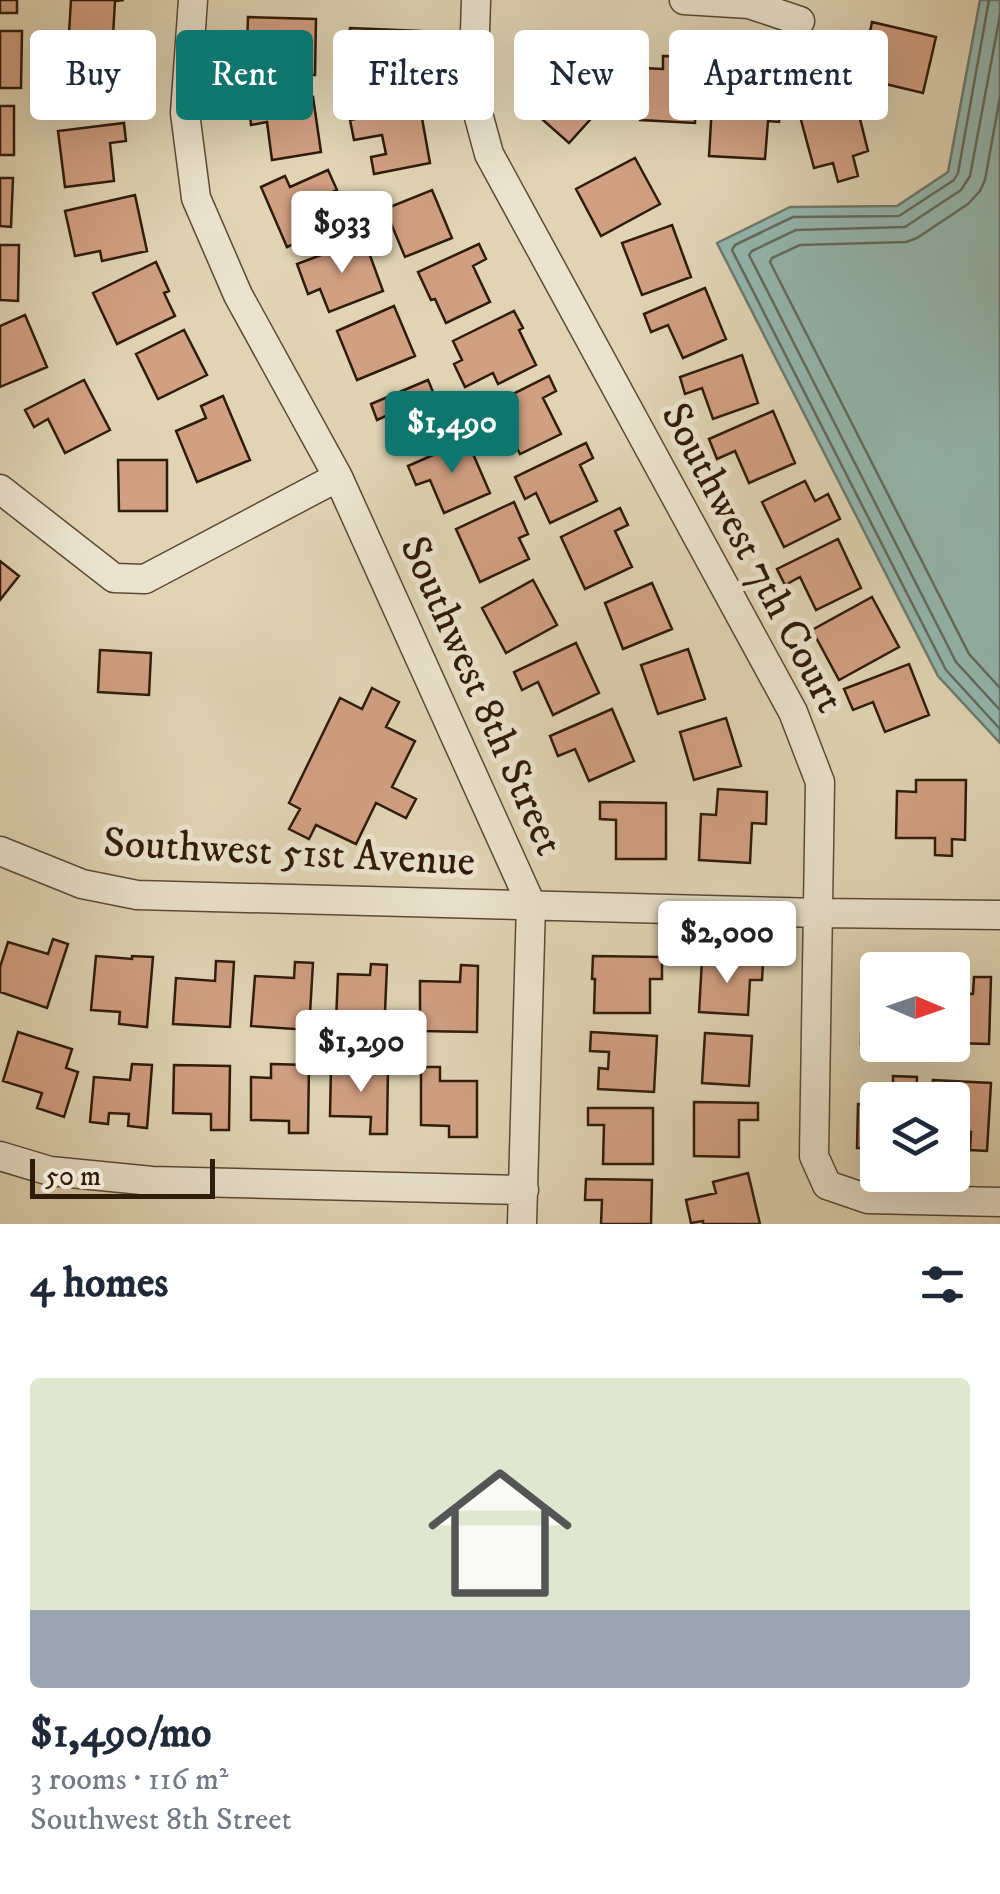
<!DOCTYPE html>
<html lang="en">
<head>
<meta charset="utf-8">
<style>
	body { margin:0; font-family:"IM FELL DW Pica",serif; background:#f2f2f3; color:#1f2937; height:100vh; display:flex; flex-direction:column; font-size:38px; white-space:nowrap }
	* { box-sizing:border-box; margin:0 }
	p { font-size:32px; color:#747a83 }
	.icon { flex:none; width:55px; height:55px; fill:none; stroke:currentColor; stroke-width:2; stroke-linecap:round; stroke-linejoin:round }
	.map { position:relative; height:1224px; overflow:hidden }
	.panel { display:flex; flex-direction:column; background:#fff; flex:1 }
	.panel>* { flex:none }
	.guide { position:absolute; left:30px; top:30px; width:940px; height:90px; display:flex; gap:20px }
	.needle { width:65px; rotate:92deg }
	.tools { position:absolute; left:860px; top:952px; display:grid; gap:20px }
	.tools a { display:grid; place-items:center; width:110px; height:110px; border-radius:10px; background:#fff; box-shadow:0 10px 40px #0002; font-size:50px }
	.scale { position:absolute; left:30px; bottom:25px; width:185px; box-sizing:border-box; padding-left:10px; border:5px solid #301c0a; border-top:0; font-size:28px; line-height:35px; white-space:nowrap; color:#301c0a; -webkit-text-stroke:8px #ebe3ce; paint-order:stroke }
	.price { position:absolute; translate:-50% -85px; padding:0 22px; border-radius:10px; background:#fff; color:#222; font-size:32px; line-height:65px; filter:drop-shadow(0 2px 5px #0008) }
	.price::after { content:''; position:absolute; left:50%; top:60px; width:30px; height:22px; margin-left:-15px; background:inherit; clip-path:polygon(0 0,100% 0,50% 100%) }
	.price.on { background:#0f766e; color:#fff }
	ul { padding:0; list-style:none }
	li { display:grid; align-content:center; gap:20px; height:530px; padding:0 30px }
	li+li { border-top:2px solid #e0e1e3 }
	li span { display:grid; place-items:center; height:310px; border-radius:10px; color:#555 }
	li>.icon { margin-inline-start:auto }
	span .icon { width:180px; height:180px; fill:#fffc; stroke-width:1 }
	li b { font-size:42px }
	h2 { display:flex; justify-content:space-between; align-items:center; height:120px; padding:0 30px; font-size:42px }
	.chip { padding:0 35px; border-radius:10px; background:#fff; box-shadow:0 10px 40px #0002; font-size:35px; line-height:90px }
	.chip.on { background:#0f766e; color:#fff }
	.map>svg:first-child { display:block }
	.water { fill:#94b8b1; stroke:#6c7a6e; stroke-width:2.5 }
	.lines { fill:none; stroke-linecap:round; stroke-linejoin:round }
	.shore { stroke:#626a5e; stroke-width:2.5 }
	.building { fill:#d19f82; stroke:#301c0a; stroke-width:2.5 }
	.street-casing { stroke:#5c4a34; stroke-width:31 }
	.street { stroke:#ebe3ce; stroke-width:28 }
	.labels { text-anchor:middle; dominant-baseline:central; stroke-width:10; stroke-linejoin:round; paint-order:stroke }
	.street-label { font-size:42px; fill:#301c0a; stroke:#ebe3ce }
</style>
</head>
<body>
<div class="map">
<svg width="1000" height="1224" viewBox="0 0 1000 1224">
	<rect width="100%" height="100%" fill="#e0d4b4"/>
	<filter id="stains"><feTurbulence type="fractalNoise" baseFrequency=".002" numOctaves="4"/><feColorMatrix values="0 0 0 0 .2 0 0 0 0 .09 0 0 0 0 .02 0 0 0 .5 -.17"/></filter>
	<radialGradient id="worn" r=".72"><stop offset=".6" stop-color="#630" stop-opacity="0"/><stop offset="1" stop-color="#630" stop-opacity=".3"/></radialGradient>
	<path class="water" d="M980,0H1000V743L938,676L717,243L790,207L897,206L948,172Z"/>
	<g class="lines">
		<path class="shore" d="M989,0L958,173L954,180L899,216L793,217L735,245L732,250L946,670L1000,729
			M1000,15L970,176L961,190L905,227L796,230L752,251L749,255L956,662L1000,710
			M1000,97L985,180L980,191L968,204L917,238L906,242L800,245L772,258L770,262L969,654L1000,688"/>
	</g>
	<path class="building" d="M0,0H17V13H0Z
		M71,0H124L115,1L113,36L69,33Z
		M248,17L316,19L315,75L257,73V45H247Z
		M872,22L936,37L923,93L873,81L881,50L867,46Z
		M350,28L420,31L418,57L407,56L406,73H418L417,93L367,90L369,56L349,55Z
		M0,31H22L21,88H0Z
		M569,49L616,91L569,143L535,113L562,83L549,71Z
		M67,52L126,53V80H115V109L66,108Z
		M663,56L698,57L695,123L640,120L643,68L663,69Z
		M851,83L868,151L853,156L858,176L838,182L833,163L814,168L798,109L824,102L821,91Z
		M752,92L782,94L779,122L768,121L765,159L709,156L712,105L751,107Z
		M313,97L321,152L272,160L267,122L251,125L249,106Z
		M0,106H14V155H0Z
		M420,107L430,163L374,174L371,157L386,154L382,135L354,140L350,120Z
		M124,123L126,141L110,143L114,181L65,187L58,131Z
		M635,158L660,204L601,236L576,189Z
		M328,170L337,190L330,193L343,222L287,247L261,187L285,176L290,187Z
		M0,178H13L11,227L0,226Z
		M432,190L452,238L405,257L385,209Z
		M135,195L147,251L102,261L100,251L75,256L65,211Z
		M672,225L691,277L642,295L622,243Z
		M364,239L383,291L329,312L320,289L308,294L297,264Z
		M479,244L486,259L473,266L490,302L446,323L435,299L431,300L418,272Z
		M0,245H19L18,301L0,300Z
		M156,262L169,291L164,293L175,316L117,344L93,293Z
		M705,288L726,339L683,358L668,325L651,332L644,314Z
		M394,306L415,356L357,380L337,331Z
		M514,311L523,328L519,330L536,365L498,384L493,373L465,387L454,364L462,360L453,341Z
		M25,315L47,367L0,387V326Z
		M184,330L207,375L158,399L136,354Z
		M742,355L758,403L713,419L702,388L685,394L680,377Z
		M549,376L556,391L543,398L561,434L520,454L495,403Z
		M84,380L110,430L65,453L48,419L34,427L25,410Z
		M428,380L447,425L400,445L388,415L377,420L371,404Z
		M223,396L250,460L197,482L176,431L206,418L201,406Z
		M773,411L795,463L749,483L735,451L717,459L709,439Z
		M467,440L490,493L444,513L430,480L416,485L408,466Z
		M586,443L593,458L580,465L597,501L550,523L536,493L525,499L515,477Z
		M118,460H167V511H119Z
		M805,481L815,501L828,494L840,519L784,547L762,502Z
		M514,502L528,534L519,538L529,559L480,582L456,529Z
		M620,508L628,525L615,531L632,567L585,589L561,537Z
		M838,539L861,588L816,610L800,577L785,585L777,569Z
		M0,561L19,576L0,600Z
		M533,580L557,625L506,653L482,608Z
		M652,583L672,629L623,649L605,603Z
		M872,597L899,647L839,680L812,630Z
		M576,643L599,693L553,715L538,682L522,690L514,672Z
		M688,649L705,699L658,714L641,665Z
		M100,650L151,653L149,695L98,692Z
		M909,664L929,715L885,732L873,702L853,710L844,689Z
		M372,688L399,702L386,727L415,741L392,787L416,799L406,818L376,803L356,844L316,825L309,839L289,829L300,809L289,803L340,698L362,709Z
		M612,709L634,761L589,781L575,749L558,756L550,736Z
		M726,718L741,766L694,780L680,732Z
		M916,780H966L965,840L952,839V856L935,855V838H896L897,791L916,792Z
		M718,789L767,792L766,824L752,823L750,863L699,860L701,814L716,815Z
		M600,802L666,803V859H616V820L600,819Z
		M53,939L68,944L47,1008L0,992V967L8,942L48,954Z
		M96,956L132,959V956L153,957L147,1027L119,1024L120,1012L91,1010Z
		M593,956L662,957V979H650V1013H594L595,979H592Z
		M702,960L763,963L762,980H750L748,1015L699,1012Z
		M216,961L234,962L230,1027L173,1024L176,978L215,981Z
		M295,962L313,963L309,1030L251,1026L255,976L294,978Z
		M371,964L387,965L384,1035L357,1033L358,1022L336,1021L338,974L370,975Z
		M461,965L478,966L477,1032L420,1031V981L460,982Z
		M974,977H991L989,1044L952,1043V993L973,994Z
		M862,984H878V1045L861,1044Z
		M18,1032L72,1049L66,1068L78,1072L64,1117L37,1108L42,1093L3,1081Z
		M591,1032L657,1036L654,1092L598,1089L599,1068L608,1069L609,1052L590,1051Z
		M705,1033L752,1036L749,1086L702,1083Z
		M132,1064L152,1065L147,1128L128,1126L129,1114L109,1113L108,1124L90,1122L94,1077L130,1080Z
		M271,1064L309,1065L308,1133H289V1121L251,1120V1077L271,1078Z
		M174,1065L230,1066L229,1130H211V1114L173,1113Z
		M331,1066L388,1067L387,1134H370L371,1117L330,1116Z
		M421,1067H440V1081H477V1137H449V1126L421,1125Z
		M893,1076L917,1077L916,1100H878V1094L893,1095Z
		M933,1080L991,1083L987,1151L970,1150L971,1132L952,1131V1100H931Z
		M694,1102L758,1103V1120H739V1157L694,1156Z
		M858,1104L878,1105V1137H875V1148H857Z
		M588,1108H653V1164H603L604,1125H588Z
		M748,1173L760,1224H703V1221L691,1223L686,1200L716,1193L713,1182Z
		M586,1179L652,1180L651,1224H601L602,1200H585Z"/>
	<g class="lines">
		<defs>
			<path id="street" d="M193,0L185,113L196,198L238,295L338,477L531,904L522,1224
				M476,0L473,95L489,154L793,712L820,782L814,1156L827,1185L868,1199L1000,1202
				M684,0L749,4L800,21
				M0,489L114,578L145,579L338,477
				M0,851L82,884L137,895L819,913L1000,915
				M0,1156L50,1171L152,1181L524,1190"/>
		</defs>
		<use href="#street" class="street-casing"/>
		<use href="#street" class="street"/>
	</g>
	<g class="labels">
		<g class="street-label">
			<text transform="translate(752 558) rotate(62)">Southwest 7th Court</text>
			<text transform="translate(481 696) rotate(66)">Southwest 8th Street</text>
			<text transform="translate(289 853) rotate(3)">Southwest 51st Avenue</text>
		</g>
	</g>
	<rect width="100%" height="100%" filter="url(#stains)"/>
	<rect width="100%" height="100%" fill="url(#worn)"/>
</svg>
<div class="tools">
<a><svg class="needle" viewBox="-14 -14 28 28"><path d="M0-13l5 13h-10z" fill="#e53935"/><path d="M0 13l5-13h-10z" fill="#747a83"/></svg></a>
<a><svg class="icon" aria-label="layers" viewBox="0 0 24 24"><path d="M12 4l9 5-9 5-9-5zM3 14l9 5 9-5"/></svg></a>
</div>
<div class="scale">50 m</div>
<b class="price" style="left:342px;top:276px">$933</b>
<b class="price on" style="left:452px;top:476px">$1,490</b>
<b class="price" style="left:727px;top:986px">$2,000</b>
<b class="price" style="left:361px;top:1095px">$1,290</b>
<div class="guide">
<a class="chip">Buy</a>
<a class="chip on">Rent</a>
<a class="chip">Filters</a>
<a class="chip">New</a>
<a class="chip">Apartment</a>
</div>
</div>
<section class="panel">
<h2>4 homes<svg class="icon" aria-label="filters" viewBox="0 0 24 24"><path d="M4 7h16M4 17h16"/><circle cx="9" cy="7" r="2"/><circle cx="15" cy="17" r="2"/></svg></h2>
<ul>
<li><span style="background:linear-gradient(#dfe7d0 75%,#9aa5b1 0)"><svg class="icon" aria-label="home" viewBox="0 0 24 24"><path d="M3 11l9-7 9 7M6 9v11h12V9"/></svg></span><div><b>$1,490/mo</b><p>3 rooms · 116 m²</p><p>Southwest 8th Street</p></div></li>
</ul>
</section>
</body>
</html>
